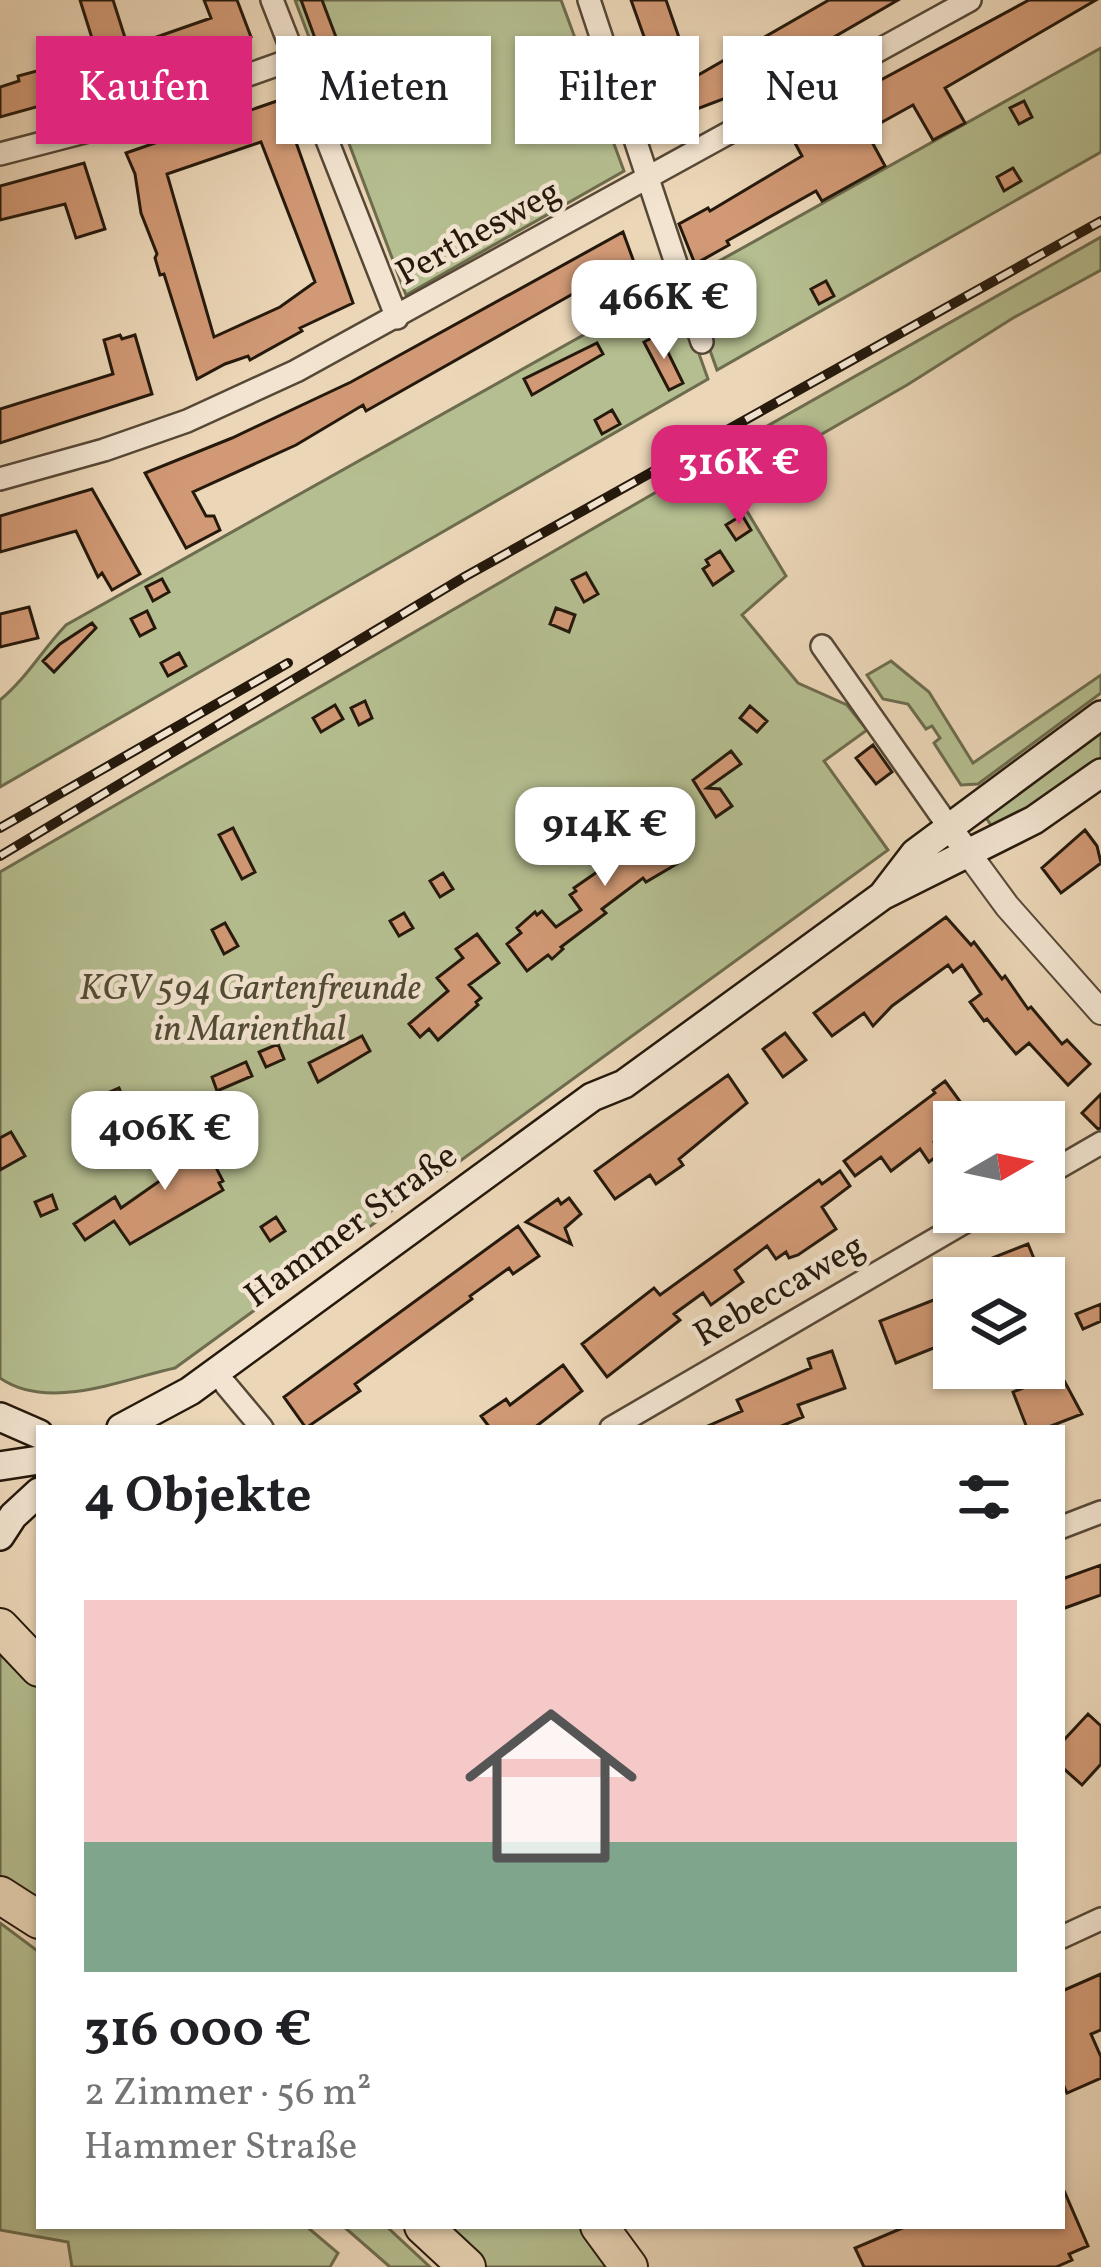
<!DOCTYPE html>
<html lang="de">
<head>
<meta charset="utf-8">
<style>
	body { margin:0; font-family:Vollkorn,serif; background:#f2f2f2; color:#202124; height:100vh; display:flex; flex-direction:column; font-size:45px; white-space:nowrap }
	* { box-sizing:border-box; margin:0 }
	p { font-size:39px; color:#757577 }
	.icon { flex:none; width:66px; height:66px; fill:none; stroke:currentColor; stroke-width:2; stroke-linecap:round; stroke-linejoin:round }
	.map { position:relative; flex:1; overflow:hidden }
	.side { position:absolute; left:36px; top:1425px; width:1029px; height:804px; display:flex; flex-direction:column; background:#fff; border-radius:0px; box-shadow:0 3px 9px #0004 }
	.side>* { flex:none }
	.guide { position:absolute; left:36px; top:36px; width:1029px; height:108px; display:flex; gap:24px }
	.needle { width:78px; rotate:81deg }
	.tools { position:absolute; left:933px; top:1101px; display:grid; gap:24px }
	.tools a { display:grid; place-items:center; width:132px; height:132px; border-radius:0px; background:#fff; box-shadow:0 3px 9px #0004; font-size:60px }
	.price { position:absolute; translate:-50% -102px; padding:0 27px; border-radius:24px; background:#fff; color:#222; font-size:39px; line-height:78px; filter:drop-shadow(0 3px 6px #0008) }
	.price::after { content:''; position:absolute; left:50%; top:72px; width:36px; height:27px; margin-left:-18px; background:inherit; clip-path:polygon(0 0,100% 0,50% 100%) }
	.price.current { background:#db2777; color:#fff }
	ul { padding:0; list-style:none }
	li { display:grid; align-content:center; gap:24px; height:636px; padding:0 48px }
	li span { display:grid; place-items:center; height:372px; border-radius:0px; color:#555 }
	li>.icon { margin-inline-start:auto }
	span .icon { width:216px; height:216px; fill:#fffc; stroke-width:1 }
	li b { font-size:51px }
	h2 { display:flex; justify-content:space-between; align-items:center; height:144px; padding:0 48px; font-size:51px }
	.pill { padding:0 42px; border-radius:0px; background:#fff; box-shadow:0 3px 9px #0004; font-size:42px; line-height:108px }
	.pill.current { background:#db2777; color:#fff }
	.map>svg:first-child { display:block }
	.green { fill:#b5be90; stroke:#6d6c4e; stroke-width:3 }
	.building { fill:#d19975; stroke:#25190c; stroke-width:3; fill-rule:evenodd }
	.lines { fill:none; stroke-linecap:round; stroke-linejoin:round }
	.minor-casing { stroke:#564837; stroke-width:26 }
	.tertiary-casing { stroke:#564837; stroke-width:28 }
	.secondary-casing { stroke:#25190c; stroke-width:32 }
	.motorway-casing { stroke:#25190c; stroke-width:40 }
	.minor { stroke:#f2e4d0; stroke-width:21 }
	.tertiary { stroke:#f2e4d0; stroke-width:24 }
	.secondary { stroke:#f2e4d0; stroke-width:27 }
	.motorway { stroke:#ebd6b7; stroke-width:36 }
	.rail-casing { stroke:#25190c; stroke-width:10 }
	.rail { stroke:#f2e4d0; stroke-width:6; stroke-dasharray:18; stroke-linecap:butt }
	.labels { text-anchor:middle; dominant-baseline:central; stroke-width:9; stroke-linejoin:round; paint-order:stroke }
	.street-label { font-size:36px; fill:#25190c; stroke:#f2e4d0 }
	.park-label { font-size:36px; font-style:italic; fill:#504b34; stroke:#f2e4d0 }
</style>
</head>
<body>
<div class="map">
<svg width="1101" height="2267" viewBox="0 0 1101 2267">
	<rect width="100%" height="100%" fill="#ebd6b7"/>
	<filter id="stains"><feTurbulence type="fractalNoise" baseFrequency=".00167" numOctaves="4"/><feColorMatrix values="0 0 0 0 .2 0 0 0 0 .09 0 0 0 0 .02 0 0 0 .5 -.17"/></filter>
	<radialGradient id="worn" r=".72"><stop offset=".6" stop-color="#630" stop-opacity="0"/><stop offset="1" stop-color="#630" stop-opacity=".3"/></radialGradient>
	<path class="green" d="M295,0H561L624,171L406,295Z
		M1101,48V152L717,370L685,280Z
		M1101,237V270L1013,318L907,385L756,472L746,438Z
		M662,291L682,306L708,379L0,787V700C26,679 43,649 66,625Z
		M715,458L786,576L742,615L798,683L847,705L867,730L824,761L888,850L175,1368C124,1379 48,1412 0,1378V872Z
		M891,661L929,692L973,763L1101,675V693L978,784L961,785L934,743L940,738L932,726L926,729L908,704L883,699L867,675Z
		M1101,732V764L994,830L985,816Z
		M0,1651L39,1686V1908L0,1882Z
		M0,1923L39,1952V2226H306L338,2253L330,2267H72L68,2242L0,2230Z
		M343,2226H386L430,2267H390Z
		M440,2226H584L613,2267H486Z"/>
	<path class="building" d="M80,0H113L128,47L211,18L204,0H237L251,37L162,72L107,86Z
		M301,0H322L342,53L323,60Z
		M631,0H666L693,78L829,0H898L734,95L673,118Z
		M1029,0H1096L945,88L965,123L933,140L913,105L866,131L885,166L822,201L816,191L727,241L729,245L695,264L679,224L708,208L710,211L802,156L788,130Z
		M55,66L65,99L0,117V87L19,81L18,76Z
		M277,101L282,116L286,114L353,303L300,328L302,331L250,360L248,356L225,364L197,379L164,274L160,275L155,258L157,254L141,213L135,174L126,153ZM261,142L315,282L280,307L214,337L167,174Z
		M1024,101L1032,117L1019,124L1010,108Z
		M84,163L105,229L76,238L65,204L0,220V186Z
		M1013,168L1021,181L1004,191L997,177Z
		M623,232L646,295L611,308L601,278L366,411L363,405L296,445L193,492L206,516H214L220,530L186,548L145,473L232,438L351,382Z
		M826,281L834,296L819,304L811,289Z
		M659,334L683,383L669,390L644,342Z
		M120,335L122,339L135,335L152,394L0,443V409L113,374L104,340Z
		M597,343L603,354L532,395L524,379Z
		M612,410L620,424L602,434L595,420Z
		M92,489L140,574L112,590L102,573L98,577L76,531L0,552V516Z
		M742,515L751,530L736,540L726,525Z
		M720,551L733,571L713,585L703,569L709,565L706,560Z
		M586,573L598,594L584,602L572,580Z
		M162,579L169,592L153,601L146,587Z
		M29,607L38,638L0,647V614Z
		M556,608L575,615L569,632L550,624Z
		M147,611L155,628L140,636L131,619Z
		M92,623L96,628L54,672L43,661L60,644Z
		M179,653L186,666L168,676L161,663Z
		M365,701L372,718L359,725L351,708Z
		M335,705L343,719L321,732L313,718Z
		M750,706L767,721L757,732L740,718Z
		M873,745L892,772L876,784L856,758Z
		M731,751L741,764L707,788L720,789L732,806L716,817L693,780Z
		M668,808L693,844L676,858L680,862L646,882L643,878L602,909L606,913L561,947L563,949L552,959L548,955L527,971L507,944L521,933L517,928L535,912L537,915L542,911L556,927L581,910L570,895L576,891L574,888L623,854L618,848Z
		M233,828L255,872L242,879L219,835Z
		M1085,830L1097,846L1101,863L1061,893L1042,868Z
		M443,873L453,889L440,897L430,881Z
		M404,913L413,928L399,936L390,921Z
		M946,917L971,945L974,942L1002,979L1005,976L1028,1009L1031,1007L1062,1044L1067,1040L1090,1064L1068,1085L1029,1043L1016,1054L987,1019L984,1021L970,1002L981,994L962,965L953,972L948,965L892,1006L873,1026L864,1013L832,1036L814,1013Z
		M225,923L238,946L224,954L212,930Z
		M477,934L499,963L469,985L481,998L476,1002L478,1005L438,1040L429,1029L420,1037L409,1024L448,991L437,978L463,958L456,949Z
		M785,1033L806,1060L783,1077L763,1049Z
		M362,1036L370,1051L318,1082L309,1063Z
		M278,1044L284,1059L266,1067L259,1052Z
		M246,1062L252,1076L217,1091L212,1077Z
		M728,1075L747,1103L679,1159L683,1165L656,1184L650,1175L615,1199L595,1171Z
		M945,1081L975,1122H954L934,1142L941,1153L929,1162L920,1149L891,1171L881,1157L855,1176L844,1161L935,1093L933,1090Z
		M119,1088L134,1124L121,1130L105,1094Z
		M1101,1094V1128L1098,1129L1082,1113Z
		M229,1124L236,1139L208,1152L223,1181L219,1183L223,1190L130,1244L114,1221L85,1240L74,1224L115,1197L121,1208L181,1166L175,1151Z
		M11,1132L25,1156L0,1170V1138Z
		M840,1171L850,1186L822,1207L836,1229L798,1255L789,1258L786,1252L776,1259L767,1246L735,1270L743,1282L711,1305L703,1293L674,1314L680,1320L607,1377L582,1344L654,1288L660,1295L819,1180L822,1184Z
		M52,1195L57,1209L41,1216L35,1202Z
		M569,1198L581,1214L565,1228L571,1244L526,1222L558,1199L561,1204Z
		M276,1217L285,1231L270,1241L261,1227Z
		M518,1226L539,1256L513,1274L509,1268L470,1296L472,1299L355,1384L360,1391L306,1428L284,1397Z
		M1028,1244L1042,1278H944V1277Z
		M954,1292V1340L896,1363L880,1321Z
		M1101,1304V1321L1083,1329L1076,1314Z
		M832,1351L845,1388L798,1405L803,1417L777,1428H703L742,1411L737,1400L811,1368L808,1359Z
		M563,1365L582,1391L534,1428H490L481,1416L506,1399L510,1405Z
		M1060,1373L1082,1414L1046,1428H1027L1013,1392Z
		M1101,1565V1595L1062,1609V1579Z
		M1088,1714L1101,1726V1764L1082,1785L1062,1767V1742Z
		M1101,1974V2030L1091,2034L1101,2057V2078L1067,2093L1062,2082V1991Z
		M1062,2186L1088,2246L1069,2254L1072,2260L1056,2267H864L855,2248L907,2226H1062Z"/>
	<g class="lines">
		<defs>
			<path id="minor" d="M272,0L397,318
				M589,0L702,342
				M0,154L96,129L296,58
				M0,479L104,450L187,421L296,371L970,0
				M822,646L949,827
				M1044,1176L1101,1143
				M226,1385L262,1428
				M611,1428L982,1212
				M1062,1527L1101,1512
				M1062,1937L1101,1919"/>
			<path id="tertiary" d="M949,827L1007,906L1101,1012"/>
			<path id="secondary" d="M882,896L915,853L1101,715
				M0,1417L39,1434
				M121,1428L190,1391L592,1097L624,1084L882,896L1034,820L1101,773
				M0,1466L39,1460
				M0,1536L13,1516L39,1492"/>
			<path id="motorway" d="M0,1627L39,1668
				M0,1895L39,1920
				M423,2226L467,2267
				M599,2226L629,2267"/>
		</defs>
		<use href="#minor" class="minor-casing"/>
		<use href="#tertiary" class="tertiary-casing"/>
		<use href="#secondary" class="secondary-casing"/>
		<use href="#motorway" class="motorway-casing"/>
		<use href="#minor" class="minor"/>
		<use href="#tertiary" class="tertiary"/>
		<use href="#secondary" class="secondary"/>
		<use href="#motorway" class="motorway"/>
		<defs>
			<path id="rail" d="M0,828L288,663
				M0,856L466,576L1101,221"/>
		</defs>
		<use href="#rail" class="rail-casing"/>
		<use href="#rail" class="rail"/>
	</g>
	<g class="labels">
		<g class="street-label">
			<text transform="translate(479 234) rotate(-29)">Perthesweg</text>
			<text transform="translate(352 1227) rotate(-36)">Hammer Straße</text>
			<text transform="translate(780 1292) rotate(-30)">Rebeccaweg</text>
		</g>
		<g class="park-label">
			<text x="250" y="990">KGV 594 Gartenfreunde<tspan x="250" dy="41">in Marienthal</tspan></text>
		</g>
	</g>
	<rect width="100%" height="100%" filter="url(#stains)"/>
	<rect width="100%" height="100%" fill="url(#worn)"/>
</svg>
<div class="tools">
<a><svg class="needle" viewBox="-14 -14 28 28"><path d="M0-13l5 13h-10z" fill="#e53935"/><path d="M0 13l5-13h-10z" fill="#757577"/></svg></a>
<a><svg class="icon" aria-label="layers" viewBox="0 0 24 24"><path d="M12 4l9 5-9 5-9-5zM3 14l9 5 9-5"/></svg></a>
</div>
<b class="price" style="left:664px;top:362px">466K €</b>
<b class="price current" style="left:739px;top:527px">316K €</b>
<b class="price" style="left:605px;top:889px">914K €</b>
<b class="price" style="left:165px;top:1193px">406K €</b>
<div class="guide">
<a class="pill current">Kaufen</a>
<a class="pill">Mieten</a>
<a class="pill">Filter</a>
<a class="pill">Neu</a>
</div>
<section class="side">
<h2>4 Objekte<svg class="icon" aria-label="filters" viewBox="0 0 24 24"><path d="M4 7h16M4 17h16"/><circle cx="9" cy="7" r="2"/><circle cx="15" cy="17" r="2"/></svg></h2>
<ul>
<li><span style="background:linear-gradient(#f6c9c9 65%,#7fa58c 0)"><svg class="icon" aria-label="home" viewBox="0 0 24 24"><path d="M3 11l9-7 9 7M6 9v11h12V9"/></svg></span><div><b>316 000 €</b><p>2 Zimmer · 56 m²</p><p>Hammer Straße</p></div></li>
</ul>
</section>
</div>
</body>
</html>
